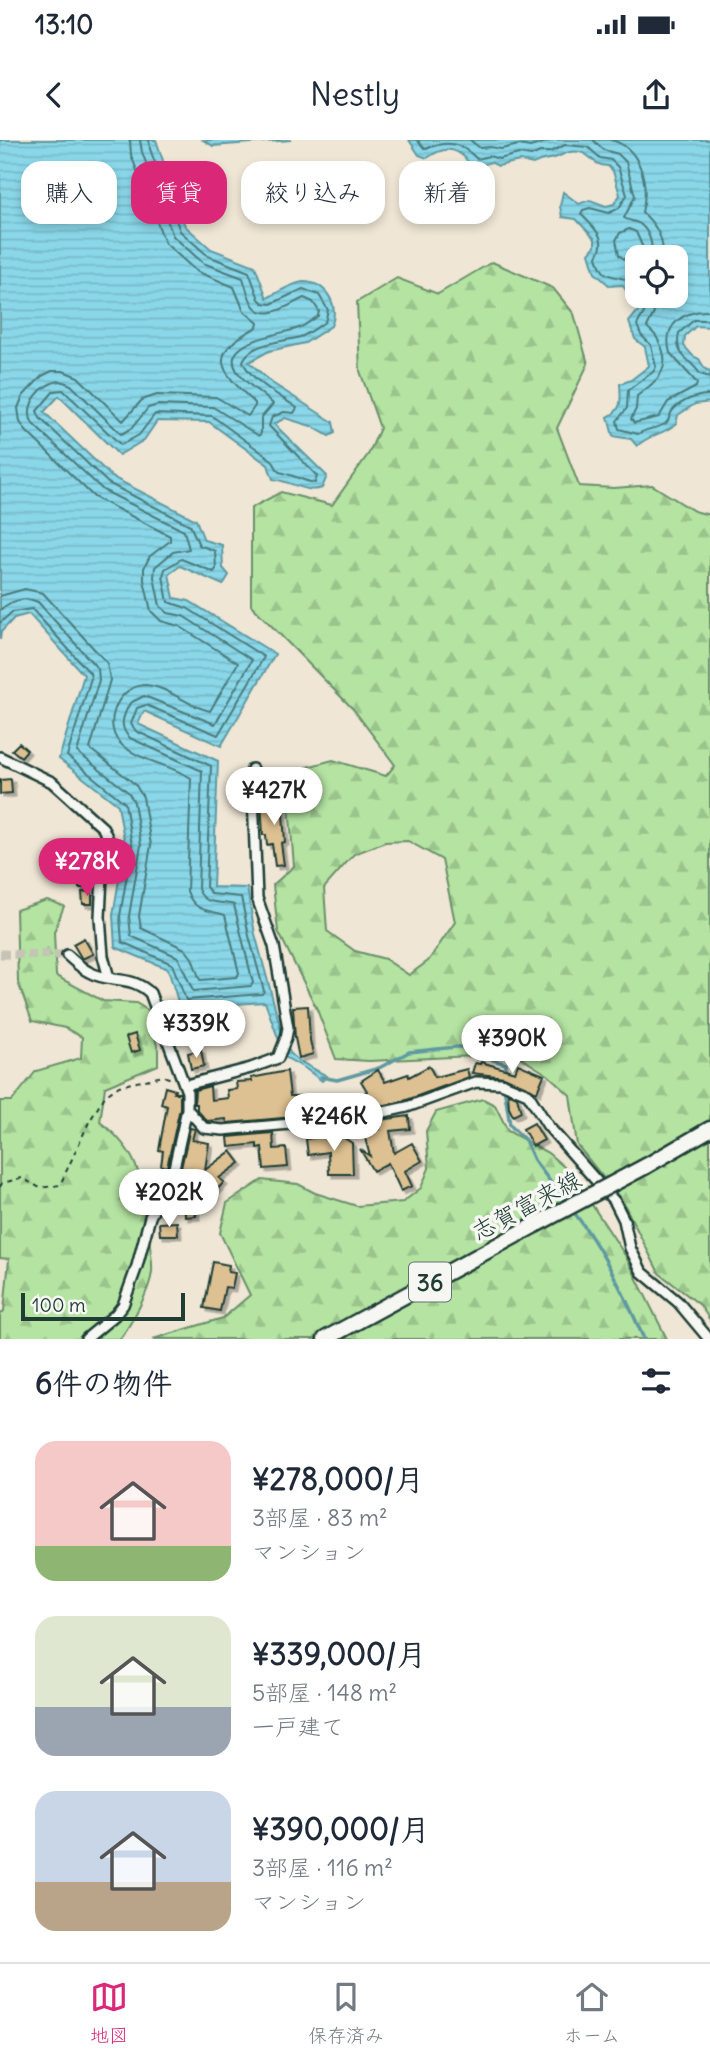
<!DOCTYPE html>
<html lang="ja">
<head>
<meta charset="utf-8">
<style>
	body { margin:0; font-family:Delius,"Klee One",sans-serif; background:#f6f6f7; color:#1f2937; height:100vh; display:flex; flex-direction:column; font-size:26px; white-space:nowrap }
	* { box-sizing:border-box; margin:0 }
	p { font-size:23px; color:#747a83 }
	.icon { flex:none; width:38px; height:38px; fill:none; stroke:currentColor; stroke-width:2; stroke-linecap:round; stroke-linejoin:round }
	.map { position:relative; height:1199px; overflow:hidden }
	.drawer { display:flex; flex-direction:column; background:#fff; flex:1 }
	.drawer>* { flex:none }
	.hud { position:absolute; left:21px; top:21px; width:668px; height:63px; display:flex; gap:14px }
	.controls { position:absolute; left:625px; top:105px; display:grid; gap:14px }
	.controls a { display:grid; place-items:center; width:63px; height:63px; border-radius:14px; background:#fff; box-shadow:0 4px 10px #0003; font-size:35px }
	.scale { position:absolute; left:21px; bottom:18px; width:164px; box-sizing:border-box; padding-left:7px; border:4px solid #1f3d34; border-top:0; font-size:19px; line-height:24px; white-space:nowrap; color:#1f3d34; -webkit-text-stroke:5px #f6f6f2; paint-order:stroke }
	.price { position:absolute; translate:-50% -60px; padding:0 16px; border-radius:24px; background:#fff; color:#222; font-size:23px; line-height:46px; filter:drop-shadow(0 2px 4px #0008) }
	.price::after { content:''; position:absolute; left:50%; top:42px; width:21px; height:16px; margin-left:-10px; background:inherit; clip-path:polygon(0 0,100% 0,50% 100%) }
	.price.current { background:#db2777; color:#fff }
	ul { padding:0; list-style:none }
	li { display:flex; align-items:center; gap:21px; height:175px; padding:0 35px }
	li span { display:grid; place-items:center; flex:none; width:196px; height:140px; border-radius:21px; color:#555 }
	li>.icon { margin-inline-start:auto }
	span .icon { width:84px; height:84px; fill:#fffc; stroke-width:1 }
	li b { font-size:30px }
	h2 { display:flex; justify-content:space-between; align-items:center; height:84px; padding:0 35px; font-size:30px }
	.pill { padding:0 24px; border-radius:21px; background:#fff; box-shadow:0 4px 10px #0003; font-size:24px; line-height:63px }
	.pill.current { background:#db2777; color:#fff }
	.status { display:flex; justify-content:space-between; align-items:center; height:49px; padding:0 35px; background:#fff; direction:ltr }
	.status svg { height:19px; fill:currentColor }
	header { display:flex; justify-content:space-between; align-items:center; height:91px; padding:0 35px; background:#fff; font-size:32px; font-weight:600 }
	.tabs { display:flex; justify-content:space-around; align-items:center; height:98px; border-top:2px solid #e0e1e3; background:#fff; font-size:19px; color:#747a83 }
	.tabs a { display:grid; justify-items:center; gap:4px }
	.tabs .current { color:#db2777 }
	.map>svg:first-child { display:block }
	.forest { fill:url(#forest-firs); stroke:#6a906b; stroke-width:2; fill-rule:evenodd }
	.water { fill:url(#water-rules); stroke:#5f99a1; stroke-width:2; fill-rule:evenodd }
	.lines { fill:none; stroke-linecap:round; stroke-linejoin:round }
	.shore { stroke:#4a7b7c; stroke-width:2 }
	.stream { stroke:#5f99a1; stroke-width:3.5 }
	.building { fill:#dec192; stroke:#1f3d34; stroke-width:2; filter:url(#shadow) }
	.street-tunnel { stroke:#c5c4b5; stroke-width:9; stroke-dasharray:9 4.5; stroke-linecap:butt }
	.street-casing { stroke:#1f3d34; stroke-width:14 }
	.primary-casing { stroke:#1f3d34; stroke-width:19 }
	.path { stroke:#1f3d34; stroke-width:2; stroke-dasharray:5 5; stroke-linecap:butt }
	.street { stroke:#f6f6f2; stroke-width:9 }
	.primary { stroke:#f6f6f2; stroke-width:14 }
	.primary-bridge-casing { stroke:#1f3d34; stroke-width:19; stroke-linecap:butt }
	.primary-bridge { stroke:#f6f6f2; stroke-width:14 }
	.labels { text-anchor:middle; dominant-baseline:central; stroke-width:7; stroke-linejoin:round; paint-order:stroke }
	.shield { fill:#f6f6f2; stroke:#60746d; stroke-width:2 }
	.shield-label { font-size:23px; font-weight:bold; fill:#1f3d34 }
	.street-label { font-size:24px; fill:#1f3d34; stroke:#f6f6f2 }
</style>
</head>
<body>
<div class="status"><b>13:10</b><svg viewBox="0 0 49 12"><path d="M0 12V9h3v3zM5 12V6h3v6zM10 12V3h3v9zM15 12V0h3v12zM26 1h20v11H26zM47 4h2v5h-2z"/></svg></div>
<header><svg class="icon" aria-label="back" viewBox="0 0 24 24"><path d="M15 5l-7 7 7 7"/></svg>Nestly<svg class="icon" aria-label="share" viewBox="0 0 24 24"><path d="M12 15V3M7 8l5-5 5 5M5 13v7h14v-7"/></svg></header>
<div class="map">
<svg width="710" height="1199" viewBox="0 0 710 1199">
	<defs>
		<pattern id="forest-firs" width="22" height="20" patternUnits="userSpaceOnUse" patternTransform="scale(1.75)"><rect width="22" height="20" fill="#b4e3a2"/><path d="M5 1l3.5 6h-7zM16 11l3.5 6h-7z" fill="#9ac48c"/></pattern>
		<pattern id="water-rules" width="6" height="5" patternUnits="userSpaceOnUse" patternTransform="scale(1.75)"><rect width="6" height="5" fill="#8ad7e9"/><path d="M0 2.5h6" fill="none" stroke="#77b9c8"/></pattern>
		<filter id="shadow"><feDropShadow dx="3.5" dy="3.5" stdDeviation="0" flood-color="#0004"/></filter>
	</defs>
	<rect width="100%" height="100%" fill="#efe6d5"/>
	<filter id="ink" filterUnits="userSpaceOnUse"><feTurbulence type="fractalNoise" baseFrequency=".0143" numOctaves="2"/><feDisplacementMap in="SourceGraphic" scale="14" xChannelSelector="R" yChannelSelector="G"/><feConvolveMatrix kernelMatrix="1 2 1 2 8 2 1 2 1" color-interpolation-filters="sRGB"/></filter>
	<g filter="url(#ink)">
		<path class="forest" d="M492,122L553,148L574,174L588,224L557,288L579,346L614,348L652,345L694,371L710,375V1180L700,1165L659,1133L623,1062L577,1005L570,955L548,935L515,914L369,921L336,919L316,867L278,791L273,745L294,726L289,665L299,629L333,620L386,636L395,625L353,569L251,465V368L281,352L332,365L369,313L380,288L360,231L357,162L397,138L438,154ZM408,701L442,720L455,782L428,821L409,835L385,819L355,811L327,791L324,748L354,714L385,702Z
			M47,760L64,766L54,792L56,836L103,861L136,863L149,871L158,910V925L105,947L100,982C141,1013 142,1041 148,1089C149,1103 153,1118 152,1132C150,1151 131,1184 120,1199H0V1175L4,1171L9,1119L0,1118V961H12L36,931L81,918L82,897L65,888L32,881L18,842L16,770Z
			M483,959L495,965L508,991L548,1013L571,1033L625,1115L667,1199H153L223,1178L250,1155L220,1093L227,1063L262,1040L298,1044L315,1053L357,1066L403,1062L421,1048L429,1028L426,991L436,972Z"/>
		<path class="water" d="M0,0H156L185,86L211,109L255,126L267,158C277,153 292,143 304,142C327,142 340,167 331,186L305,203L269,211L249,222L272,243L333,282L335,293L329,296L311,286L285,278L274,284L327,336L322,348C308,354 290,341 273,339L268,325L209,282L157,281L144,300L119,315L59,256L44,272L112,337L196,380L204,400L222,405L223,428L229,435L223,445L180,426L169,434L174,458L189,461L275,514L221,606L144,571L138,584L218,621L213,747L247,748L255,794L282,893L290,913L299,921L327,936L322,941L306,929L285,917L265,862L180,868L168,829L115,807L113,775L125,705L118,665L59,619L84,535L29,474L14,478L1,492L0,500Z
			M203,0H291L213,6Z
			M409,0H710V187L696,186L685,196L684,206L693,216L699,219L705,229L710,231V262L695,264L678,275L676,284C662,295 650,294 637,306L631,299L613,296L608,277C623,269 621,260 620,244L631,240L649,226L645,207L635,199L629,182L638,171L637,163L622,145L610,146L595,133L589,113L595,106V99L576,79L562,77L560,66L563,52L579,64L590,60L606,66L614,64L620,55L613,31L608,26C592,25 594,17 583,13C565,8 562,18 549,19C542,20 540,20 533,24L520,21L498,26L490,22L473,29C461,8 447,4 427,18L419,15ZM637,117H676V156H637Z"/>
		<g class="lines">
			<path class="shore" d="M417,0L425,9C448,0 460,2 477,19L489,16L499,19L519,14L531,16L540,12H550L565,5L588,7L600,18L611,20L618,27L627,55L619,68L609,73L590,68L583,70L581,74C593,88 609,97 597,116C602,137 607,135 626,139L637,152
				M470,0L480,8L490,7L501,9L519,5L530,7L553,0
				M593,0L604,10L618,14L626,22L635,56L624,78C629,81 635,81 640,84C650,92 654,106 650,117
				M610,0C641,6 650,46 642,72C655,84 665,98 662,117
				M637,120L628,122L619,115L616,100L620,93L629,89L636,92L643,108L640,117
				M640,156L645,171L637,185L641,195L651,205L656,227L653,232L628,250L627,268L617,281L619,289L638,294C647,288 656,289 665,284C671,280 668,275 673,270C681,261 698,254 710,255
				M651,156L654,173L647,187C650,191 656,194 658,200C674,228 658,240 637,256L636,269L631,279L634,283L659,277L668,262L696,247L697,243L670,213C662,184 684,170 710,171
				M710,180H694L679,193C674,217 689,217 700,234L710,237
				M0,456L25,449L43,453L107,523L110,540L90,609L135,644L143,657L151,705L139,776L141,788L185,809L192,818L200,840L237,837L239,833L225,775C208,770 194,772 187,751L191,638C170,625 142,621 123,606C100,588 117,545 145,545C168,546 188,567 210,571L238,523L179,486L161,481L151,471L144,440V428L150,416L170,401V396L94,357L26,291L20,282L18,268L23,256L42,236L52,231H63L78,237L123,281L142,260L157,255L216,257L248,276L255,266V263C218,229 206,214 257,187L258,183L244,171L234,147L196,131L165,103L131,15L130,0
				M0,470C10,461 25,456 38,462L98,529L99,540L77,612L128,652L134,662L141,705L129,776L131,796L178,817L193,851L251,846L253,843L234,765C220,760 205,767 198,749L202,631L130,598C118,587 123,576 130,563L144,556L215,584L252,520L183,476L168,473L160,466L154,437L155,427L173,412L189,409L184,391L103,350L33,284C22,266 42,242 61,241L71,245L121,294L132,288L148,268L158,265L213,267L259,296L261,293V278L273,264C262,253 245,244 237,231C218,200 285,194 299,188C306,185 312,180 318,176L319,171L313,162L304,158C290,164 265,183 253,165C248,157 246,147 243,138L203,123L173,96L142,12L140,0
				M0,483L12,472L32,469L90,533L91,538L67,616L125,663L132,705L120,776L122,802L172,824L186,860L262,854L264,851L249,796L241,757L212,754L206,747L211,626L136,591L131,584L137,568L146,565L218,595L264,517L187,468L168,462L163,436L165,429L181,419L214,432L216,429L215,411L199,405L190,385L108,343L40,278L37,271L54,251L63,250L121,305L139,295L155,274L212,276L272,320L279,332C292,334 302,341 315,343L317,336L269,286L272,277L284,272L294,273L297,268C282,257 248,239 243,221C251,202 283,202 300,197C309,194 317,187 325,182L328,170L319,155L303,149L271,164L263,163L259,159L249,132L208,116L180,91L150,9L149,0"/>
			<path class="stream" d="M321,937L337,940L379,928L409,912L456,907H476L486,911L493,920L506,924L505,953L510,985L525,1000L534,1020L567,1064
				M572,1070C602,1107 625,1155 644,1199"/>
		</g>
		<path class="building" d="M19,603L27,610L21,617L12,610Z
			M11,639L12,653L0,654V640Z
			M261,660H282L285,702L281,703L284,725L275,726L272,704L267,705L266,695H263Z
			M83,697L89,710L70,718L64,705Z
			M88,735V748H79L78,736Z
			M92,751V764H83L82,752Z
			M84,798L93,814L82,819L73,804Z
			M308,866L310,900L313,914L299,918L295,898L293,867Z
			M135,894L140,910L131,913L126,897Z
			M201,910L204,926L191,929L188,913Z
			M481,922L515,932L518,924L544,935L537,952L504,937L472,933L475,923L480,924Z
			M429,926L435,937L467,929L469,937L404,961L371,968L365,952L367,951L361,941L378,930L385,942L408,934L409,937Z
			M287,931L290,956H326V958L357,959V971L316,972V975L227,983L226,979L207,981L197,970V964H194L195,950L210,946L211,960L228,958L227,950L237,949L236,942L252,941L251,938Z
			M165,947L175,950L174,953H180V968L167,1027L161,1026L163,1011L159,1010L167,966L161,964Z
			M508,953L517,957L521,972L513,976L509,968Z
			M409,976L410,989L390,991L394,1013L412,1003L422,1021L405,1031L412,1046L401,1051L388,1023L373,1031L360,1009L370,1016L363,991L380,989V980Z
			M534,983L544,1000L533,1006L523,989Z
			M190,988L195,989L192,1000L209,1003L205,1030L231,1011L240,1023L219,1038L224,1042L215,1052V1057H195L196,1076L185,1077L184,1029L181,1028Z
			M273,993L274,1009L286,1008L288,1027L264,1029L262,1007L257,1008V1004L229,1007L228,997Z
			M338,994L352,1003L353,1034H329L328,1012L308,1015L306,999Z
			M177,1082L178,1095H160L159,1083Z
			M213,1122L229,1125L228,1132L235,1133L232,1148L225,1147L220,1171L204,1168Z"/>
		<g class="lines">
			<path class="street-tunnel" d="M0,814L67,815"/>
			<defs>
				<path id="street" d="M0,617L52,642L103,688L110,704L102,736L100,777L103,816L109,838
					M67,815C74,821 81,828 89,832C110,844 130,834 150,853L187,952V969L174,1028L150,1077L137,1126L123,1165L115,1175L86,1199
					M186,945L251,928L278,918L286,898L288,888L274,806L257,758L252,629
					M187,969L204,988L223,990L357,978L407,967L476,942L501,943L528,954L548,986L615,1062L624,1080L630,1108L642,1132L678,1162L709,1199"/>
				<path id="primary" d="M646,1026L710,989
					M325,1199L535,1085"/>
			</defs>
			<use href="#street" class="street-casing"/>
			<use href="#primary" class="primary-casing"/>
			<path class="path" d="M0,1047L2,1043L22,1038L40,1048L60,1045L89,982L105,956L119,946L163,936L172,939"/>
			<use href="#street" class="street"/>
			<use href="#primary" class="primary"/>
			<defs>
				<path id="primary-bridge" d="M535,1085L646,1026"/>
			</defs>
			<use href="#primary-bridge" class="primary-bridge-casing"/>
			<use href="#primary-bridge" class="primary-bridge"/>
		</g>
	</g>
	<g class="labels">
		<rect class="shield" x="409" y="1122.5" width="42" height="39" rx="5"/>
		<g class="shield-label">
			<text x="430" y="1142">36</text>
		</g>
		<g class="street-label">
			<text transform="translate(526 1065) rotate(-28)">志賀富来線</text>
		</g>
	</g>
</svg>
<div class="controls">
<a><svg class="icon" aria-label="locate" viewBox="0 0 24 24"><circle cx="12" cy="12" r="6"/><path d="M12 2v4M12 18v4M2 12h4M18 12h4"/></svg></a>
</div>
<div class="scale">100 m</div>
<b class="price" style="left:274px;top:687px">¥427K</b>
<b class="price current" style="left:87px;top:758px">¥278K</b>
<b class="price" style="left:196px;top:920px">¥339K</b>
<b class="price" style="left:512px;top:935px">¥390K</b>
<b class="price" style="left:334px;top:1013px">¥246K</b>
<b class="price" style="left:169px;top:1089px">¥202K</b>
<div class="hud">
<a class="pill">購入</a>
<a class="pill current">賃貸</a>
<a class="pill">絞り込み</a>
<a class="pill">新着</a>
</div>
</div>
<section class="drawer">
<h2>6件の物件<svg class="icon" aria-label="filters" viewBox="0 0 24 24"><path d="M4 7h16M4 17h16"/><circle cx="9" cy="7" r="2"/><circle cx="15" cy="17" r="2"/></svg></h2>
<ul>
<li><span style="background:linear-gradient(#f6c9c9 75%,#8fb573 0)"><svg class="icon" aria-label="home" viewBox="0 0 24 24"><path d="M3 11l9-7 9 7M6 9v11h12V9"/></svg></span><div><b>¥278,000/月</b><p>3部屋 · 83 m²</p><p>マンション</p></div></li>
<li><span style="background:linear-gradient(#dfe7d0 65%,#9aa5b1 0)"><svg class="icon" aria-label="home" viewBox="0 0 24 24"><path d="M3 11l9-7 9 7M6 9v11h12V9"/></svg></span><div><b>¥339,000/月</b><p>5部屋 · 148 m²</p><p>一戸建て</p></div></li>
<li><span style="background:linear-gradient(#c9d6e8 65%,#b9a48a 0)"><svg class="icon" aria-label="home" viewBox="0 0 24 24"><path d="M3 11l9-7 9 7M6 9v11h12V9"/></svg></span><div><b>¥390,000/月</b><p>3部屋 · 116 m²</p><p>マンション</p></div></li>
</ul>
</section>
<nav class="tabs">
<a class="current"><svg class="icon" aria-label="map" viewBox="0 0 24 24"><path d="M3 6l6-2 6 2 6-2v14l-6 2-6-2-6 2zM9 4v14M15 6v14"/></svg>地図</a>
<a><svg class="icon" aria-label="saved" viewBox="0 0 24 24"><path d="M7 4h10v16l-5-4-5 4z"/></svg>保存済み</a>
<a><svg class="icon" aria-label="home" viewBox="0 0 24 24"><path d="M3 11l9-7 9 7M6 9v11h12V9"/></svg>ホーム</a>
</nav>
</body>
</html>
